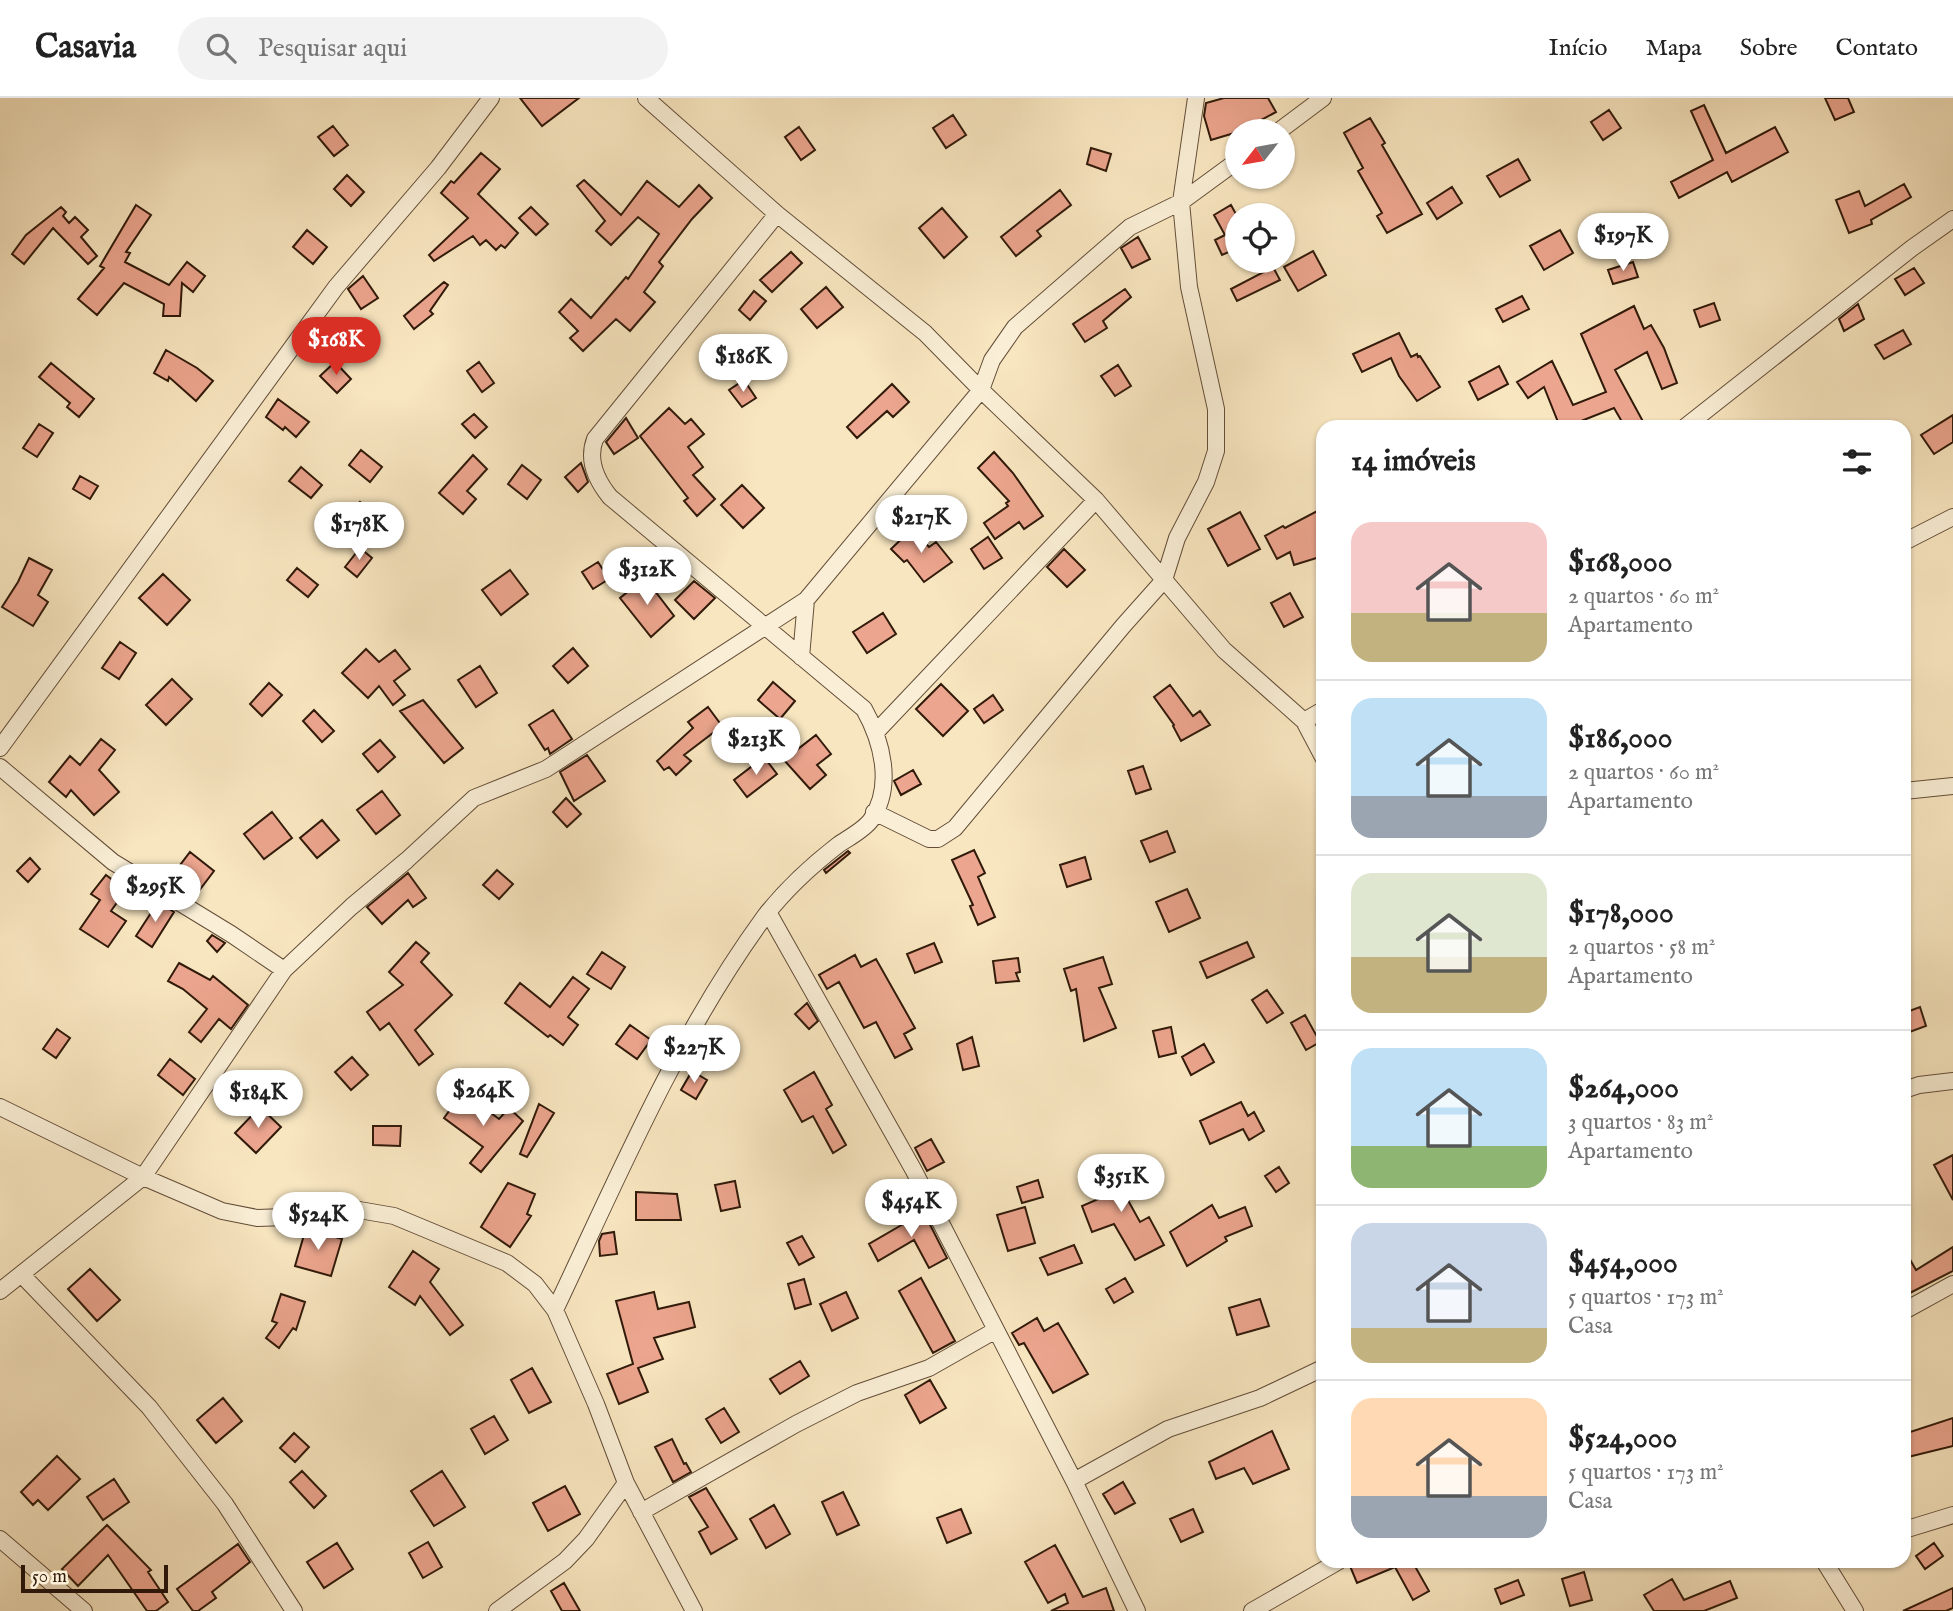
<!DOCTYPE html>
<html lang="pt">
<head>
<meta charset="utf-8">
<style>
	body { margin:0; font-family:"IM FELL English",serif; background:#f2f2f2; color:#222; height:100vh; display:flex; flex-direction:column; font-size:26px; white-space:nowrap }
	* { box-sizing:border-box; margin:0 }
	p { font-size:23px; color:#767676 }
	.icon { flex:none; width:38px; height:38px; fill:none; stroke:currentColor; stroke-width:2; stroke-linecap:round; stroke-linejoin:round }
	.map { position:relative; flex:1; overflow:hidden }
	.details { position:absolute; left:1316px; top:322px; width:595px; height:1148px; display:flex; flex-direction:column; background:#fff; border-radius:21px; box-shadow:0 2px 5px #0004 }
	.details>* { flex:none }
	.needle { width:46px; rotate:239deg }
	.controls { position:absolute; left:1225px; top:21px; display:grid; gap:14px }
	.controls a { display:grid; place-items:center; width:70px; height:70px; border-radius:50%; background:#fff; box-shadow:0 2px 5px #0004; font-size:35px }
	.scale { position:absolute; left:21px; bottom:18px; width:147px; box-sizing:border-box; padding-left:7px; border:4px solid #311a0a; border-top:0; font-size:19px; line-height:24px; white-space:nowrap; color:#311a0a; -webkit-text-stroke:5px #faefd6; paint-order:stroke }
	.price { position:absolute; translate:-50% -60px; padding:0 16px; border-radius:24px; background:#fff; color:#222; font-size:23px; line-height:46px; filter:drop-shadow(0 2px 4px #0008) }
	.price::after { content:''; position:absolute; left:50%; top:42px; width:21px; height:16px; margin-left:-10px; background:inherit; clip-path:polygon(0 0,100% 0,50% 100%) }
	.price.on { background:#d93025; color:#fff }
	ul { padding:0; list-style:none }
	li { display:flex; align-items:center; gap:21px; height:175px; padding:0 35px }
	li+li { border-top:2px solid #e0e0e0 }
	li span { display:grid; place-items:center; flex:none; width:196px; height:140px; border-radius:21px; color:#555 }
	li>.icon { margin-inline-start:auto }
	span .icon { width:84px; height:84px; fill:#fffc; stroke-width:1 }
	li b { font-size:30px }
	h2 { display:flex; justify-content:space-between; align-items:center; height:84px; padding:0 35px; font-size:30px }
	header { display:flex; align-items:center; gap:42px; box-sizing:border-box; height:98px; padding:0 35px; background:#fff; border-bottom:2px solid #e0e0e0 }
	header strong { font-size:33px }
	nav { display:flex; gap:38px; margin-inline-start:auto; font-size:24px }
	.search { width:490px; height:63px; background:#f2f2f2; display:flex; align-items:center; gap:18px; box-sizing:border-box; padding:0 24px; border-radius:38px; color:#767676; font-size:26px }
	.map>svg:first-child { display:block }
	.building { fill:#eca58e; stroke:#311a0a; stroke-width:2 }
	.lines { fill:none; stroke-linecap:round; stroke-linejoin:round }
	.street-casing { stroke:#634d38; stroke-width:18 }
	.street { stroke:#faefd6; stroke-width:16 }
</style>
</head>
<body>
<header>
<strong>Casavia</strong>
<div class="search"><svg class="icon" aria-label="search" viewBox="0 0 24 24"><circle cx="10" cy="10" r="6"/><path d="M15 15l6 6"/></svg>Pesquisar aqui</div>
<nav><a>Início</a><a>Mapa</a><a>Sobre</a><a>Contato</a></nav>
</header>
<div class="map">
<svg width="1953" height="1513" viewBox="0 0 1953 1513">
	<rect width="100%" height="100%" fill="#f8e6c0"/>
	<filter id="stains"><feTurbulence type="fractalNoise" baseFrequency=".00286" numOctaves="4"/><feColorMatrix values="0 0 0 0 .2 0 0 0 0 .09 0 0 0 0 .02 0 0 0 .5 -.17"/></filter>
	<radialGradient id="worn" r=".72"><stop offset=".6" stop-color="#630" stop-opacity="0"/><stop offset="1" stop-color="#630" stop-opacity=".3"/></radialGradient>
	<path class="building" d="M520,0H579L542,28Z
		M1224,0H1268L1276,14L1241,33L1211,42L1204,18L1206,5Z
		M1825,0H1848L1854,14L1835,22Z
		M1704,7L1726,55L1775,29L1788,54L1732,84L1727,74L1679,100L1671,84L1713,62L1691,13Z
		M1609,12L1621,30L1603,42L1591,24Z
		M953,17L966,37L946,50L933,30Z
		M1370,20L1385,45L1382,47L1422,116L1387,135L1377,118L1382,115L1358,73L1363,70L1344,35Z
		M333,28L348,47L334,58L318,39Z
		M799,29L815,52L801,62L785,39Z
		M1091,50L1111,56L1106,73L1087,66Z
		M481,55L500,71L478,96L518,135L505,150L501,147L496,152L486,142L480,147L473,138L434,163L429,157L468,120L441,95L451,83L454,85Z
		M1518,61L1530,82L1500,99L1487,78Z
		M347,77L364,94L351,108L334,91Z
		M584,82L621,117L647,83L679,109L699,87L712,100L692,121L659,164L663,168L644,194L655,204L630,233L616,221L583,253L570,240L578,233L559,214L571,201L591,220L626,179L628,181L659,136L638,119L611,147L596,133L605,123L577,88Z
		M1904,86L1911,99L1871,122L1872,126L1849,135L1836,102L1859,93L1865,108Z
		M1452,89L1462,105L1437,121L1427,105Z
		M1060,92L1071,107L1037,133L1041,138L1016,158L1001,139Z
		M136,107L151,117L126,154L130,155L125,164L169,187L187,164L205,178L193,194L182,185L180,218H163L164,206L124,185L97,217L78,201L104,170L100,168Z
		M1231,107L1237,118V159L1233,152L1222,157L1215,142L1225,137L1214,117Z
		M61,109L66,114L63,118L69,125L75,119L88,132L81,139L97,158L88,166L53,130L24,166L12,156L26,137Z
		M531,109L548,126L536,137L519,120Z
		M942,110L967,139L944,160L919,130Z
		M307,132L327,149L313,166L293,149Z
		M1560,132L1573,155L1544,172L1530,148Z
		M1138,139L1150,161L1132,170L1121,150Z
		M1313,153L1326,177L1298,193L1284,169Z
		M791,154L802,165L772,194L760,182Z
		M1633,164L1638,179L1613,186L1608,172Z
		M1273,169L1280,182L1237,203L1231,191Z
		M1914,170L1924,185L1905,197L1895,181Z
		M363,178L378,200L361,211L348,191Z
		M444,184L448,187L430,213L433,216L414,231L404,218Z
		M826,189L843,209L817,230L801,211Z
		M1125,191L1131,199L1103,223L1107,230L1085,244L1073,226Z
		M754,193L766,203L750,222L739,212Z
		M1522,198L1529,211L1503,224L1496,211Z
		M1714,205L1720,222L1700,229L1694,212Z
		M1858,206L1864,221L1844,233L1839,221Z
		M1634,208L1644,231L1651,227L1664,250L1677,285L1662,291L1647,254L1615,272L1646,329H1625L1614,310L1566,329H1560L1544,289L1528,300L1517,284L1552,263L1573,307L1606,294L1581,236Z
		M1903,232L1911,246L1884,261L1875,247Z
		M1399,235L1411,259L1417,256L1418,259L1420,258L1440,289L1417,303L1399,278L1391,260L1362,274L1353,256Z
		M166,252L197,270L213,283L196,303L169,279L168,283L154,275Z
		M335,264L351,281L337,295L320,278Z
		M479,264L494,285L482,294L467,273Z
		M51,265L94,301L79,319L67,309L70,305L39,279Z
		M1118,267L1131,288L1115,298L1101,278Z
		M1499,268L1508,286L1478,302L1469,284Z
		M744,282L756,300L742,309L729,292Z
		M892,286L909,304L893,319L887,313L857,340L847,329Z
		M278,301L309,324L296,339L285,329L283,332L266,319Z
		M669,310L685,326L691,321L704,336L688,349L703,369L693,377L715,401L697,418L684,403L688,400L640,338Z
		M474,316L487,329L475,340L462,326Z
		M1953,317V344L1934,356L1921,337Z
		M626,320L638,340L614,356L606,344Z
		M39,326L53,335L37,359L23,350Z
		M361,352L382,369L370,384L349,367Z
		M994,354L1013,375L1043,418L1024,431L1019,424L995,441L984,425L1008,408L1006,405L1009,403L978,370Z
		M473,357L487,371L467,393L476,401L463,416L439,395Z
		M581,365L588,384L578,394L565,379Z
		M522,367L541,382L527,401L508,386Z
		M301,369L322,387L311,400L289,383Z
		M80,378L98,388L90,401L73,391Z
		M742,387L764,410L743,430L721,407Z
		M360,404L376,419L358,439L342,423Z
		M1323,410V458L1294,467L1290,454L1277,461L1265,438L1283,428L1285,430Z
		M1240,414L1260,451L1228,468L1208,431Z
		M912,431L929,449L936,444L952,464L924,484L907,462L904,464L891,451Z
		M988,439L1002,460L984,471L971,451Z
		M360,450L372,460L357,479L345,469Z
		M1064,451L1085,472L1067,489L1047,469Z
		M29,460L52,472L38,497L48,504L33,528L2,509L18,484Z
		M598,464L609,481L593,491L582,474Z
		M297,470L318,487L308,499L287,482Z
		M510,472L528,496L501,517L482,492Z
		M163,476L190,502L167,527L139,500Z
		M645,480L674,518L651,539L620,500Z
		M694,483L715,500L694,521L675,502Z
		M1290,495L1303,519L1284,529L1271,505Z
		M883,515L896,536L867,555L853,534Z
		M120,544L136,555L119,581L102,570Z
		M573,550L588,568L568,585L553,568Z
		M366,551L379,564L395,552L410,571L394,583L405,597L393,607L379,588L368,600L342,575Z
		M480,568L497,595L476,609L458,582Z
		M172,581L192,601L166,627L146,607Z
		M773,584L795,603L780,621L758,602Z
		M269,585L282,597L262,618L250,606Z
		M941,586L968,613L943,638L916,611Z
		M1170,587L1193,618L1200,613L1210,627L1181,643L1173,628L1174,627L1154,599Z
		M993,597L1003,612L984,625L974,611Z
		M423,602L463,650L444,665L400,613Z
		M708,609L722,628L684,657L691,663L676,677L669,669L664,672L657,663L693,630L688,624Z
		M314,612L334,633L322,644L303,623Z
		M553,612L572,641L550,656L548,650L545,652L529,627Z
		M816,637L831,656L817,667L826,677L810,691L784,662Z
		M101,641L115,652L99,672L119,694L94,717L71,692L66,699L49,684L70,658L80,667Z
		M380,642L395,659L378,674L363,656Z
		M587,657L605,683L574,703L560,674Z
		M764,659L777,676L747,699L734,682Z
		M1143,668L1151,691L1136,696L1128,673Z
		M913,672L921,686L901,697L894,683Z
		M382,693L400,717L376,736L357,712Z
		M566,700L581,716L567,729L553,714Z
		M272,714L292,740L264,761L244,736Z
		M322,722L339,742L317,760L300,740Z
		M1167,733L1175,754L1150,764L1141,743Z
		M974,752L985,775L978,779L995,819L978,827L970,808L973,807L952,762Z
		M848,753L850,755L826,775L824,772Z
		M190,754L214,773L195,798L188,792L185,796L169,786L173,780L171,779Z
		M1085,759L1091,781L1067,789L1060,767Z
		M30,760L40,771L28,784L17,773Z
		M497,772L513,786L499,801L483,787Z
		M408,775L426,800L413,809L408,802L382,826L367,809Z
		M106,777L126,792L111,813L126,823L108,849L80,831L100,802L91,796Z
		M1187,791L1200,820L1169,834L1156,804Z
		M158,804L174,814L152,849L136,838Z
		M212,837L225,845L217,854L207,843Z
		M416,844L429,855L421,864L452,897L415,932L433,956L419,967L389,925L380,932L367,914L403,887L389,874Z
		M1247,844L1254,859L1207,880L1200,864Z
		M934,845L942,864L915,875L907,856Z
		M602,854L625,869L611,891L587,876Z
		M855,857L861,869L876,861L915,930L904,936L912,951L895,960L876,924L864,930L839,884L827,891L819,877Z
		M1103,859L1112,886L1099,890L1116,930L1084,943L1076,891L1071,893L1064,871Z
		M1018,860L1020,874L1016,875L1019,883L996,885L993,863Z
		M179,865L210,882L213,878L248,907L231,931L219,921L201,944L189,934L207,911L183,891L168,883Z
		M573,879L589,891L568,919L578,927L563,947L550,937L548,939L505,905L520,885L550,909Z
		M1267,892L1283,915L1267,925L1252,902Z
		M807,905L818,923L809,931L795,916Z
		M1920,909L1926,928L1904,936V915Z
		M1305,917L1320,944L1306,952L1291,925Z
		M630,927L651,942L637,961L616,946Z
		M1171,929L1176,955L1159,959L1153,933Z
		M57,931L70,940L56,960L43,951Z
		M972,939L979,968L963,972L957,946Z
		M1204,946L1214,964L1191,977L1182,959Z
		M352,959L368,977L351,992L335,974Z
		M170,961L195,981L183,997L158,977Z
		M692,973L707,982L696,1001L681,992Z
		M814,974L832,1007L826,1011L846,1047L833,1055L813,1018L802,1024L784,992Z
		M463,994L499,1021L509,1010L523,1023L481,1074L470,1065L483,1049L444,1020Z
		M1241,1004L1248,1018L1254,1014L1264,1033L1249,1042L1243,1031L1210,1046L1200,1023Z
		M539,1006L554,1015L527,1059L520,1056Z
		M260,1009L281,1029L256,1055L235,1035Z
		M373,1028H401L400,1048L373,1047Z
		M931,1041L944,1064L927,1073L915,1050Z
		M1953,1057V1102L1934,1067Z
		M1120,1065L1127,1083L1119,1086L1140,1124L1149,1119L1164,1147L1135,1162L1114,1126L1092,1134L1082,1108L1103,1099L1094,1075Z
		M1279,1069L1289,1085L1276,1094L1265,1078Z
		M1038,1082L1043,1099L1022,1105L1017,1089Z
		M735,1083L740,1109L721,1113L715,1087Z
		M508,1085L535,1096L527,1116L531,1118L510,1149L481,1129Z
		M636,1094L677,1096L681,1122H636Z
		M920,1107L947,1160L929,1170L914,1142L878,1163L869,1146L905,1125L901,1118Z
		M1212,1107L1219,1120L1245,1109L1252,1128L1225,1139L1227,1143L1187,1168L1170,1134Z
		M1025,1109L1035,1145L1008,1153L997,1117Z
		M306,1130L342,1141L331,1178L295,1168Z
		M614,1134L617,1156L600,1158L599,1143L602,1136Z
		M802,1138L814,1159L799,1167L787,1145Z
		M1074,1147L1082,1165L1048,1177L1040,1160Z
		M1953,1149V1173L1904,1198V1151L1916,1172Z
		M413,1153L439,1171L430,1184L463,1227L450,1237L420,1198L415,1207L389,1189Z
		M90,1171L120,1202L97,1223L68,1191Z
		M921,1180L955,1243L933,1255L899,1193Z
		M1125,1180L1133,1194L1114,1205L1106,1191Z
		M804,1181L811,1206L795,1211L788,1186Z
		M654,1194L658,1211L689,1204L695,1229L654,1240L663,1261L638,1270L648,1294L619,1306L607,1276L633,1266L616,1203Z
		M846,1194L858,1220L832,1233L820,1206Z
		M281,1196L305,1204L296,1232L293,1230L279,1250L266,1240L277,1225L272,1223Z
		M1260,1201L1269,1228L1237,1237L1229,1210Z
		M1037,1220L1044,1233L1058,1225L1088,1276L1053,1295L1024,1245L1019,1247L1012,1235Z
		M800,1263L809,1278L780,1296L770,1281Z
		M532,1270L551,1304L529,1315L511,1282Z
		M930,1282L946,1310L920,1325L905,1297Z
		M223,1300L242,1323L216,1345L197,1322Z
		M724,1310L739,1334L721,1345L706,1321Z
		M494,1318L508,1342L485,1356L471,1331Z
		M1953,1320V1348L1904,1360V1336Z
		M1272,1333L1289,1371L1253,1386L1244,1370L1216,1381L1209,1364Z
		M294,1335L309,1349L295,1364L280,1350Z
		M672,1341L684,1366L686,1365L691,1374L673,1384L655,1349Z
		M57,1358L80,1381L48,1412L38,1402L33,1407L21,1394Z
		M302,1373L326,1398L314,1410L290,1384Z
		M442,1373L465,1409L434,1428L411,1393Z
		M114,1381L129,1404L103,1422L87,1399Z
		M1123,1384L1135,1405L1115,1416L1103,1396Z
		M565,1388L580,1416L548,1433L533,1405Z
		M706,1390L737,1441L711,1456L699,1434L708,1429L689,1399Z
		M843,1394L859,1427L837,1437L822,1404Z
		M774,1407L790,1436L766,1450L750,1421Z
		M961,1411L971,1435L947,1445L937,1420Z
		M1193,1411L1203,1434L1181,1444L1170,1421Z
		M107,1427L151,1472L148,1474L168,1504L156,1513H147L108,1457L78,1488L62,1471Z
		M428,1444L442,1469L423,1480L409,1455Z
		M337,1445L353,1471L324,1490L307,1464Z
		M1934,1445L1943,1458L1925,1471L1916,1458Z
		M238,1446L250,1464L212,1494L216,1500L198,1513H193L177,1491Z
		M1055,1447L1083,1499L1106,1490L1114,1513H1051L1068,1505L1065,1496L1048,1505L1025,1464Z
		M1363,1463H1412L1429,1493L1413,1502L1395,1469L1357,1485L1350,1468Z
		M1584,1474L1592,1502L1570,1508L1562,1481Z
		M1672,1481L1684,1502L1730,1483L1737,1500L1704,1513H1654L1644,1497Z
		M1518,1482L1524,1497L1501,1506L1495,1491Z
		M564,1485L580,1513H562L551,1493Z
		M1953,1490V1510L1946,1513H1903Z"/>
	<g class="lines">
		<defs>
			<path id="street" d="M646,0L777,116L925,235L981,292L1096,402L1224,552L1304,623L1323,659
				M1279,33L1323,0
				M1685,329L1912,150L1953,121
				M1904,444L1953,419
				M801,559L806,502
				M1304,623L1323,612
				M877,633L1096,402
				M0,650L336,189L438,70L491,0
				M0,669L113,764L231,836L284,872
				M1904,693L1953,688
				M874,714L929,741H938L955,730L1123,528L1164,482L1177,440L1206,384L1216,353V311L1189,189L1181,104L1196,0
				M768,814L913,1071L1074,1383L1137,1513
				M1904,992L1919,987L1953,983
				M0,1009L143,1079L222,1113L257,1120L286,1119L342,1109L394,1118L507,1165L535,1186L555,1212L596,1306L626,1385L694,1513
				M22,1177L149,1309L225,1406L294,1513
				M0,1193L143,1079L284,872L351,809L407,762L474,700L546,671L806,502L981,292L992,262L1015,229L1130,129L1181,104L1237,63
				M555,1212C619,1077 677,938 765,818C786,791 811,768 838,747C848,740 864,732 871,722C894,688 882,643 864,611L610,399C597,383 587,362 595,341L777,116
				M1904,1213L1953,1186
				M1074,1383L1168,1331L1260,1300L1323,1270
				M641,1414L796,1326L857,1295L929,1270L996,1232
				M1904,1432L1953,1417
				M0,1441L84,1513
				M1824,1463L1855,1513
				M497,1513L565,1463L586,1441L626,1385
				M1252,1513L1339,1463"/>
		</defs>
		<use href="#street" class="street-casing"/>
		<use href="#street" class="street"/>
	</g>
	<rect width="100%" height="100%" filter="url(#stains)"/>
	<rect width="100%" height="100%" fill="url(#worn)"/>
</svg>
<div class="controls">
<a><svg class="needle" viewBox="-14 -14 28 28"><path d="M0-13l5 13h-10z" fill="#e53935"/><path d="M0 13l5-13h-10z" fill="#767676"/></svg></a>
<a><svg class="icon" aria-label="locate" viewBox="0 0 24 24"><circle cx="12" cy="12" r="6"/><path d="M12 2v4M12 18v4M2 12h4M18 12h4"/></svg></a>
</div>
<div class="scale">50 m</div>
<b class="price" style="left:1623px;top:175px">$197K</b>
<b class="price on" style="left:336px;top:279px">$168K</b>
<b class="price" style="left:743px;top:296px">$186K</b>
<b class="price" style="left:921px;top:457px">$217K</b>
<b class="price" style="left:359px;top:464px">$178K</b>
<b class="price" style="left:647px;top:509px">$312K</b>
<b class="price" style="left:756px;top:679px">$213K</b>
<b class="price" style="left:155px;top:826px">$295K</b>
<b class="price" style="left:694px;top:987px">$227K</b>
<b class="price" style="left:483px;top:1030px">$264K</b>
<b class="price" style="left:258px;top:1032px">$184K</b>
<b class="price" style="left:1121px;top:1116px">$351K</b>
<b class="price" style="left:911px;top:1141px">$454K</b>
<b class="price" style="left:318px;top:1154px">$524K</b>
<section class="details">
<h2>14 imóveis<svg class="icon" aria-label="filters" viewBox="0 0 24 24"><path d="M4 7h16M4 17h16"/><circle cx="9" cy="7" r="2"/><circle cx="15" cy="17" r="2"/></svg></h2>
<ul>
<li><span style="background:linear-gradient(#f6c9c9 65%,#c2b280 0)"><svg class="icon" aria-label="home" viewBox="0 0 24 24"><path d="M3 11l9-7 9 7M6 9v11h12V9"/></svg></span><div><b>$168,000</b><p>2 quartos · 60 m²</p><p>Apartamento</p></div></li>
<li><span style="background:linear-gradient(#bfe0f5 70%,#9aa5b1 0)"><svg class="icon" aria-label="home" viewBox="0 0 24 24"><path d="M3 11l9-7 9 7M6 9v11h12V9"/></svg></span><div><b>$186,000</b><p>2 quartos · 60 m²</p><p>Apartamento</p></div></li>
<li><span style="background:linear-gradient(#dfe7d0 60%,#c2b280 0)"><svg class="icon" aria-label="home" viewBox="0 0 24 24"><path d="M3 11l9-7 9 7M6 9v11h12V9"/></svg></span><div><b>$178,000</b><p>2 quartos · 58 m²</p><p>Apartamento</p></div></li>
<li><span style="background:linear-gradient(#bfe0f5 70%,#8fb573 0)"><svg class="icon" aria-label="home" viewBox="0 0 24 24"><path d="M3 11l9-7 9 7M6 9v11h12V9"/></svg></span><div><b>$264,000</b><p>3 quartos · 83 m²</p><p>Apartamento</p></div></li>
<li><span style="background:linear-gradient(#c9d6e8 75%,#c2b280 0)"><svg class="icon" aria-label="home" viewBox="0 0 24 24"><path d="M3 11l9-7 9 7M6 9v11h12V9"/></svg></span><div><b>$454,000</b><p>5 quartos · 173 m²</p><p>Casa</p></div></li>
<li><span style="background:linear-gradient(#ffd9b3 70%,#9aa5b1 0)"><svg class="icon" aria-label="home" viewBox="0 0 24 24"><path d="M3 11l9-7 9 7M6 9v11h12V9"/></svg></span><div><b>$524,000</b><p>5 quartos · 173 m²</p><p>Casa</p></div></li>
</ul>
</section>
</div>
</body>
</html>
